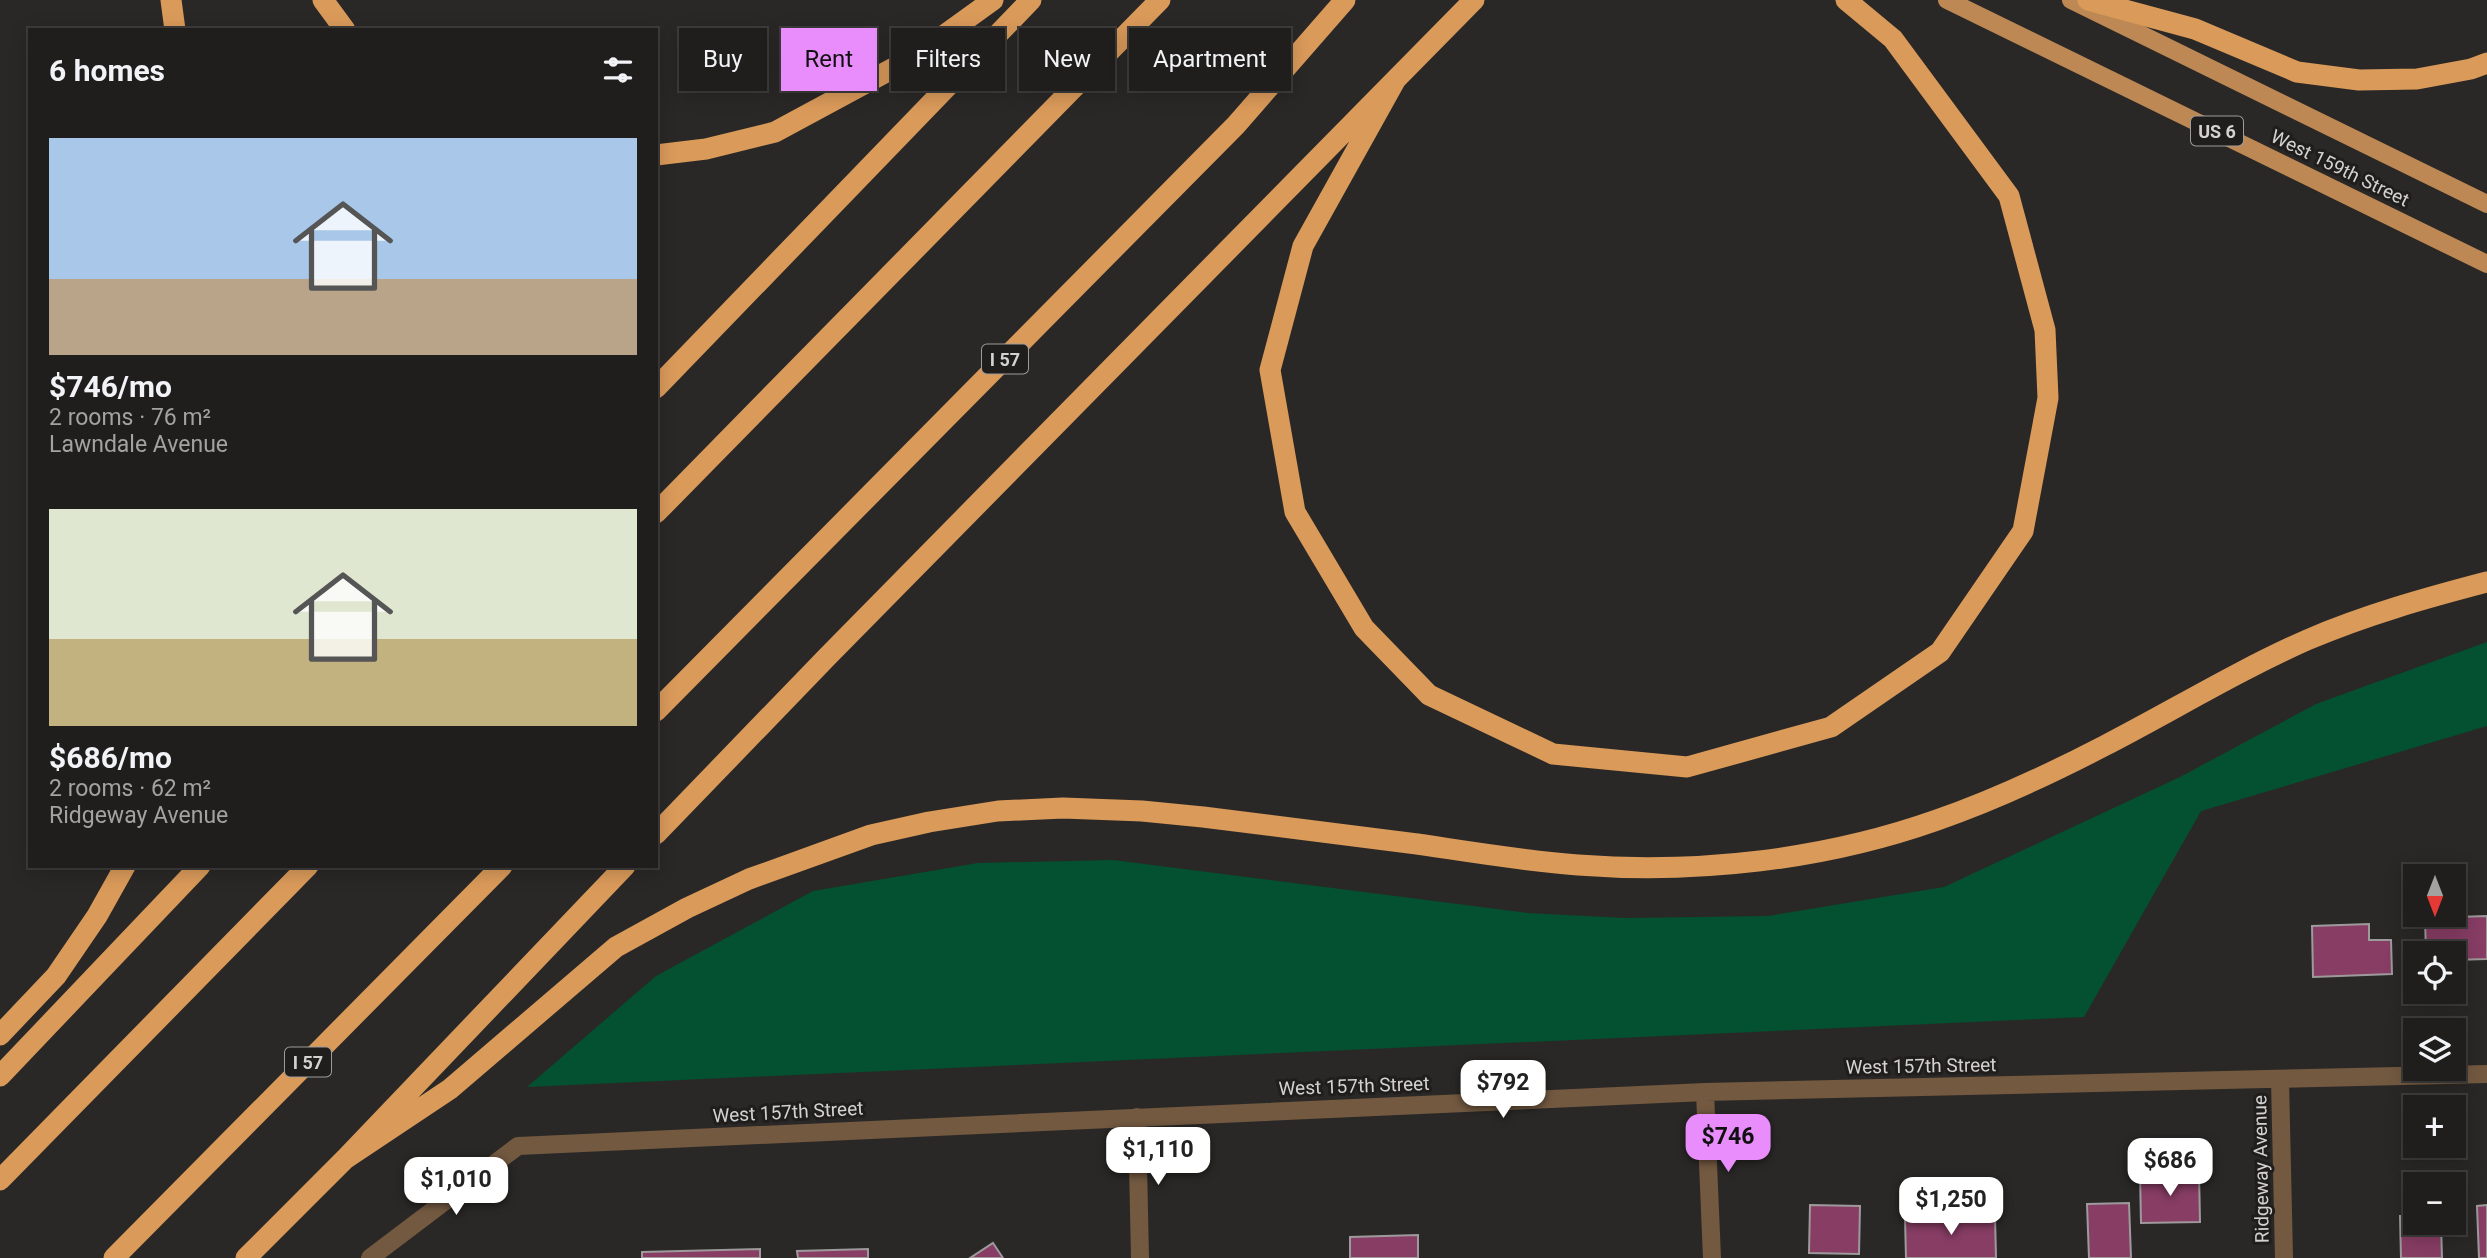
<!DOCTYPE html>
<html lang="en">
<head>
<meta charset="utf-8">
<style>
	body { margin:0; font-family:Roboto,sans-serif; background:#2d2b29; color:#f1f3f6; height:100vh; display:flex; flex-direction:column; font-size:26px; white-space:nowrap }
	* { box-sizing:border-box; margin:0 }
	p { font-size:23px; color:#a2a2a3 }
	.icon { flex:none; width:38px; height:38px; fill:none; stroke:currentColor; stroke-width:2; stroke-linecap:round; stroke-linejoin:round }
	.map { position:relative; flex:1; overflow:hidden }
	.panel { position:absolute; left:28px; top:28px; width:630px; height:840px; display:flex; flex-direction:column; background:#201e1c; border-radius:0px; box-shadow:0 4px 18px #0003,0 0 0 2px #3d3c3b }
	.panel>* { flex:none }
	.hud { position:absolute; left:679px; top:28px; width:665px; height:63px; display:flex; gap:14px }
	.needle { width:46px; rotate:180deg }
	.fabs { position:absolute; left:2403px; top:864px; display:grid; gap:14px }
	.fabs a { display:grid; place-items:center; width:63px; height:63px; border-radius:0px; background:#201e1c; box-shadow:0 4px 18px #0003,0 0 0 2px #3d3c3b; font-size:35px }
	.price { position:absolute; translate:-50% -60px; padding:0 16px; border-radius:14px; background:#fff; color:#222; font-size:23px; line-height:46px; filter:drop-shadow(0 2px 4px #0008) }
	.price::after { content:''; position:absolute; left:50%; top:42px; width:21px; height:16px; margin-left:-10px; background:inherit; clip-path:polygon(0 0,100% 0,50% 100%) }
	.price.active { background:#ea8dfc; color:#111 }
	ul { padding:0; list-style:none }
	li { display:grid; align-content:center; gap:14px; height:371px; padding:0 21px }
	li span { display:grid; place-items:center; height:217px; border-radius:0px; color:#555 }
	li>.icon { margin-inline-start:auto }
	span .icon { width:126px; height:126px; fill:#fffc; stroke-width:1 }
	li b { font-size:30px }
	h2 { display:flex; justify-content:space-between; align-items:center; height:84px; padding:0 21px; font-size:30px }
	.chip { padding:0 24px; border-radius:0px; background:#201e1c; box-shadow:0 4px 18px #0003,0 0 0 2px #3d3c3b; font-size:24px; line-height:63px }
	.chip.active { background:#ea8dfc; color:#111 }
	.map>svg:first-child { display:block }
	.green { fill:#035131 }
	.building { fill:#873d64; stroke:#9e9a9c; stroke-width:2 }
	.lines { fill:none; stroke-linecap:round; stroke-linejoin:round }
	.minor { stroke:#735940; stroke-width:18 }
	.major { stroke:#bd8853; stroke-width:18 }
	.highway { stroke:#da9a5a; stroke-width:21 }
	.labels { text-anchor:middle; dominant-baseline:central; stroke-width:6; stroke-linejoin:round; paint-order:stroke }
	.shield { fill:#201e1c; stroke:#9e9c9b; stroke-width:2 }
	.shield-label { font-size:18px; font-weight:bold; fill:#d4d2d1 }
	.street-label { font-size:19px; fill:#d4d2d1; stroke:#201e1c }
</style>
</head>
<body>
<div class="map">
<svg width="2487" height="1258" viewBox="0 0 2487 1258">
	<rect width="100%" height="100%" fill="#2a2826"/>
	<path class="green" d="M2487,642V726L2201,811L2084,1017L527,1087L656,976L813,891L978,863L1113,860L1527,913L1625,918L1768,916L1944,887L2180,777L2316,704Z"/>
	<path class="building" d="M2487,916V959L2454,960V954H2426L2425,918Z
		M2369,924V940H2391L2392,974L2313,977L2312,926Z
		M2199,1172L2200,1222L2141,1223L2140,1173Z
		M2129,1203L2131,1258H2089L2087,1204Z
		M1810,1205L1860,1206L1859,1254L1809,1253Z
		M2487,1205V1258H2479L2477,1206Z
		M1995,1216L1996,1258H1906L1905,1218Z
		M2400,1216H2415V1223H2441L2442,1258H2401Z
		M1418,1235V1258H1350V1237Z
		M993,1243L1003,1258H970Z
		M760,1249V1258H642V1252Z
		M868,1249V1258H798L797,1251Z"/>
	<g class="lines">
		<path class="minor" d="M2280,1079L2284,1258
			M1705,1092L1712,1258
			M1137,1117L1140,1258
			M370,1258L518,1146L1705,1092L2487,1074"/>
		<path class="major" d="M1947,0L2487,264
			M2071,0L2487,204"/>
		<path class="highway" d="M171,0L175,30
			M323,0L345,30
			M2088,0L2195,29L2297,72L2359,80L2417,79L2471,69L2487,63
			M1396,79L1303,246L1270,370L1295,512L1364,628L1429,695L1553,754L1687,767L1831,727L1940,652L2023,531L2048,398L2045,330L2009,196L1893,39L1846,0
			M656,155L706,149L775,132L914,57L993,0
			M656,388L1031,0
			M656,513L1160,0
			M656,711L1236,125L1345,0
			M656,834L827,657L1474,0
			M0,1035L56,976L97,916L125,866
			M0,1076L200,866
			M345,1159L450,1089L616,947L687,908L749,879L871,835L929,822L998,811L1063,808L1142,811L1203,817C1275,826 1346,835 1417,844C1471,852 1524,861 1578,865C1698,874 1824,860 1937,820C1995,800 2050,774 2104,746C2172,711 2237,671 2307,640C2365,615 2426,598 2487,582
			M0,1180L308,866
			M114,1258L502,866
			M246,1258L345,1159L625,866"/>
	</g>
	<g class="labels">
		<g class="shield">
			<rect x="2191" y="116.5" width="52" height="29" rx="5"/>
			<rect x="982" y="344.5" width="46" height="29" rx="5"/>
			<rect x="285" y="1047.5" width="46" height="29" rx="5"/>
		</g>
		<g class="shield-label">
			<text x="2217" y="131">US 6</text>
			<text x="1005" y="359">I 57</text>
			<text x="308" y="1062">I 57</text>
		</g>
		<g class="street-label">
			<text transform="translate(2340 168) rotate(26)">West 159th Street</text>
			<text transform="translate(1921 1066) rotate(-1)">West 157th Street</text>
			<text transform="translate(1354 1086) rotate(-2)">West 157th Street</text>
			<text transform="translate(788 1112) rotate(-3)">West 157th Street</text>
			<text transform="translate(2261 1169) rotate(-91)">Ridgeway Avenue</text>
		</g>
	</g>
</svg>
<div class="fabs">
<a><svg class="needle" viewBox="-14 -14 28 28"><path d="M0-13l5 13h-10z" fill="#e53935"/><path d="M0 13l5-13h-10z" fill="#a2a2a3"/></svg></a>
<a><svg class="icon" aria-label="locate" viewBox="0 0 24 24"><circle cx="12" cy="12" r="6"/><path d="M12 2v4M12 18v4M2 12h4M18 12h4"/></svg></a>
<a><svg class="icon" aria-label="layers" viewBox="0 0 24 24"><path d="M12 4l9 5-9 5-9-5zM3 14l9 5 9-5"/></svg></a>
<a>+</a>
<a>−</a>
</div>
<b class="price" style="left:1503px;top:1120px">$792</b>
<b class="price active" style="left:1728px;top:1174px">$746</b>
<b class="price" style="left:1158px;top:1187px">$1,110</b>
<b class="price" style="left:2170px;top:1198px">$686</b>
<b class="price" style="left:456px;top:1217px">$1,010</b>
<b class="price" style="left:1951px;top:1237px">$1,250</b>
<div class="hud">
<a class="chip">Buy</a>
<a class="chip active">Rent</a>
<a class="chip">Filters</a>
<a class="chip">New</a>
<a class="chip">Apartment</a>
</div>
<section class="panel">
<h2>6 homes<svg class="icon" aria-label="filters" viewBox="0 0 24 24"><path d="M4 7h16M4 17h16"/><circle cx="9" cy="7" r="2"/><circle cx="15" cy="17" r="2"/></svg></h2>
<ul>
<li><span style="background:linear-gradient(#a9c7e8 65%,#b9a48a 0)"><svg class="icon" aria-label="home" viewBox="0 0 24 24"><path d="M3 11l9-7 9 7M6 9v11h12V9"/></svg></span><div><b>$746/mo</b><p>2 rooms · 76 m²</p><p>Lawndale Avenue</p></div></li>
<li><span style="background:linear-gradient(#dfe7d0 60%,#c2b280 0)"><svg class="icon" aria-label="home" viewBox="0 0 24 24"><path d="M3 11l9-7 9 7M6 9v11h12V9"/></svg></span><div><b>$686/mo</b><p>2 rooms · 62 m²</p><p>Ridgeway Avenue</p></div></li>
</ul>
</section>
</div>
</body>
</html>
